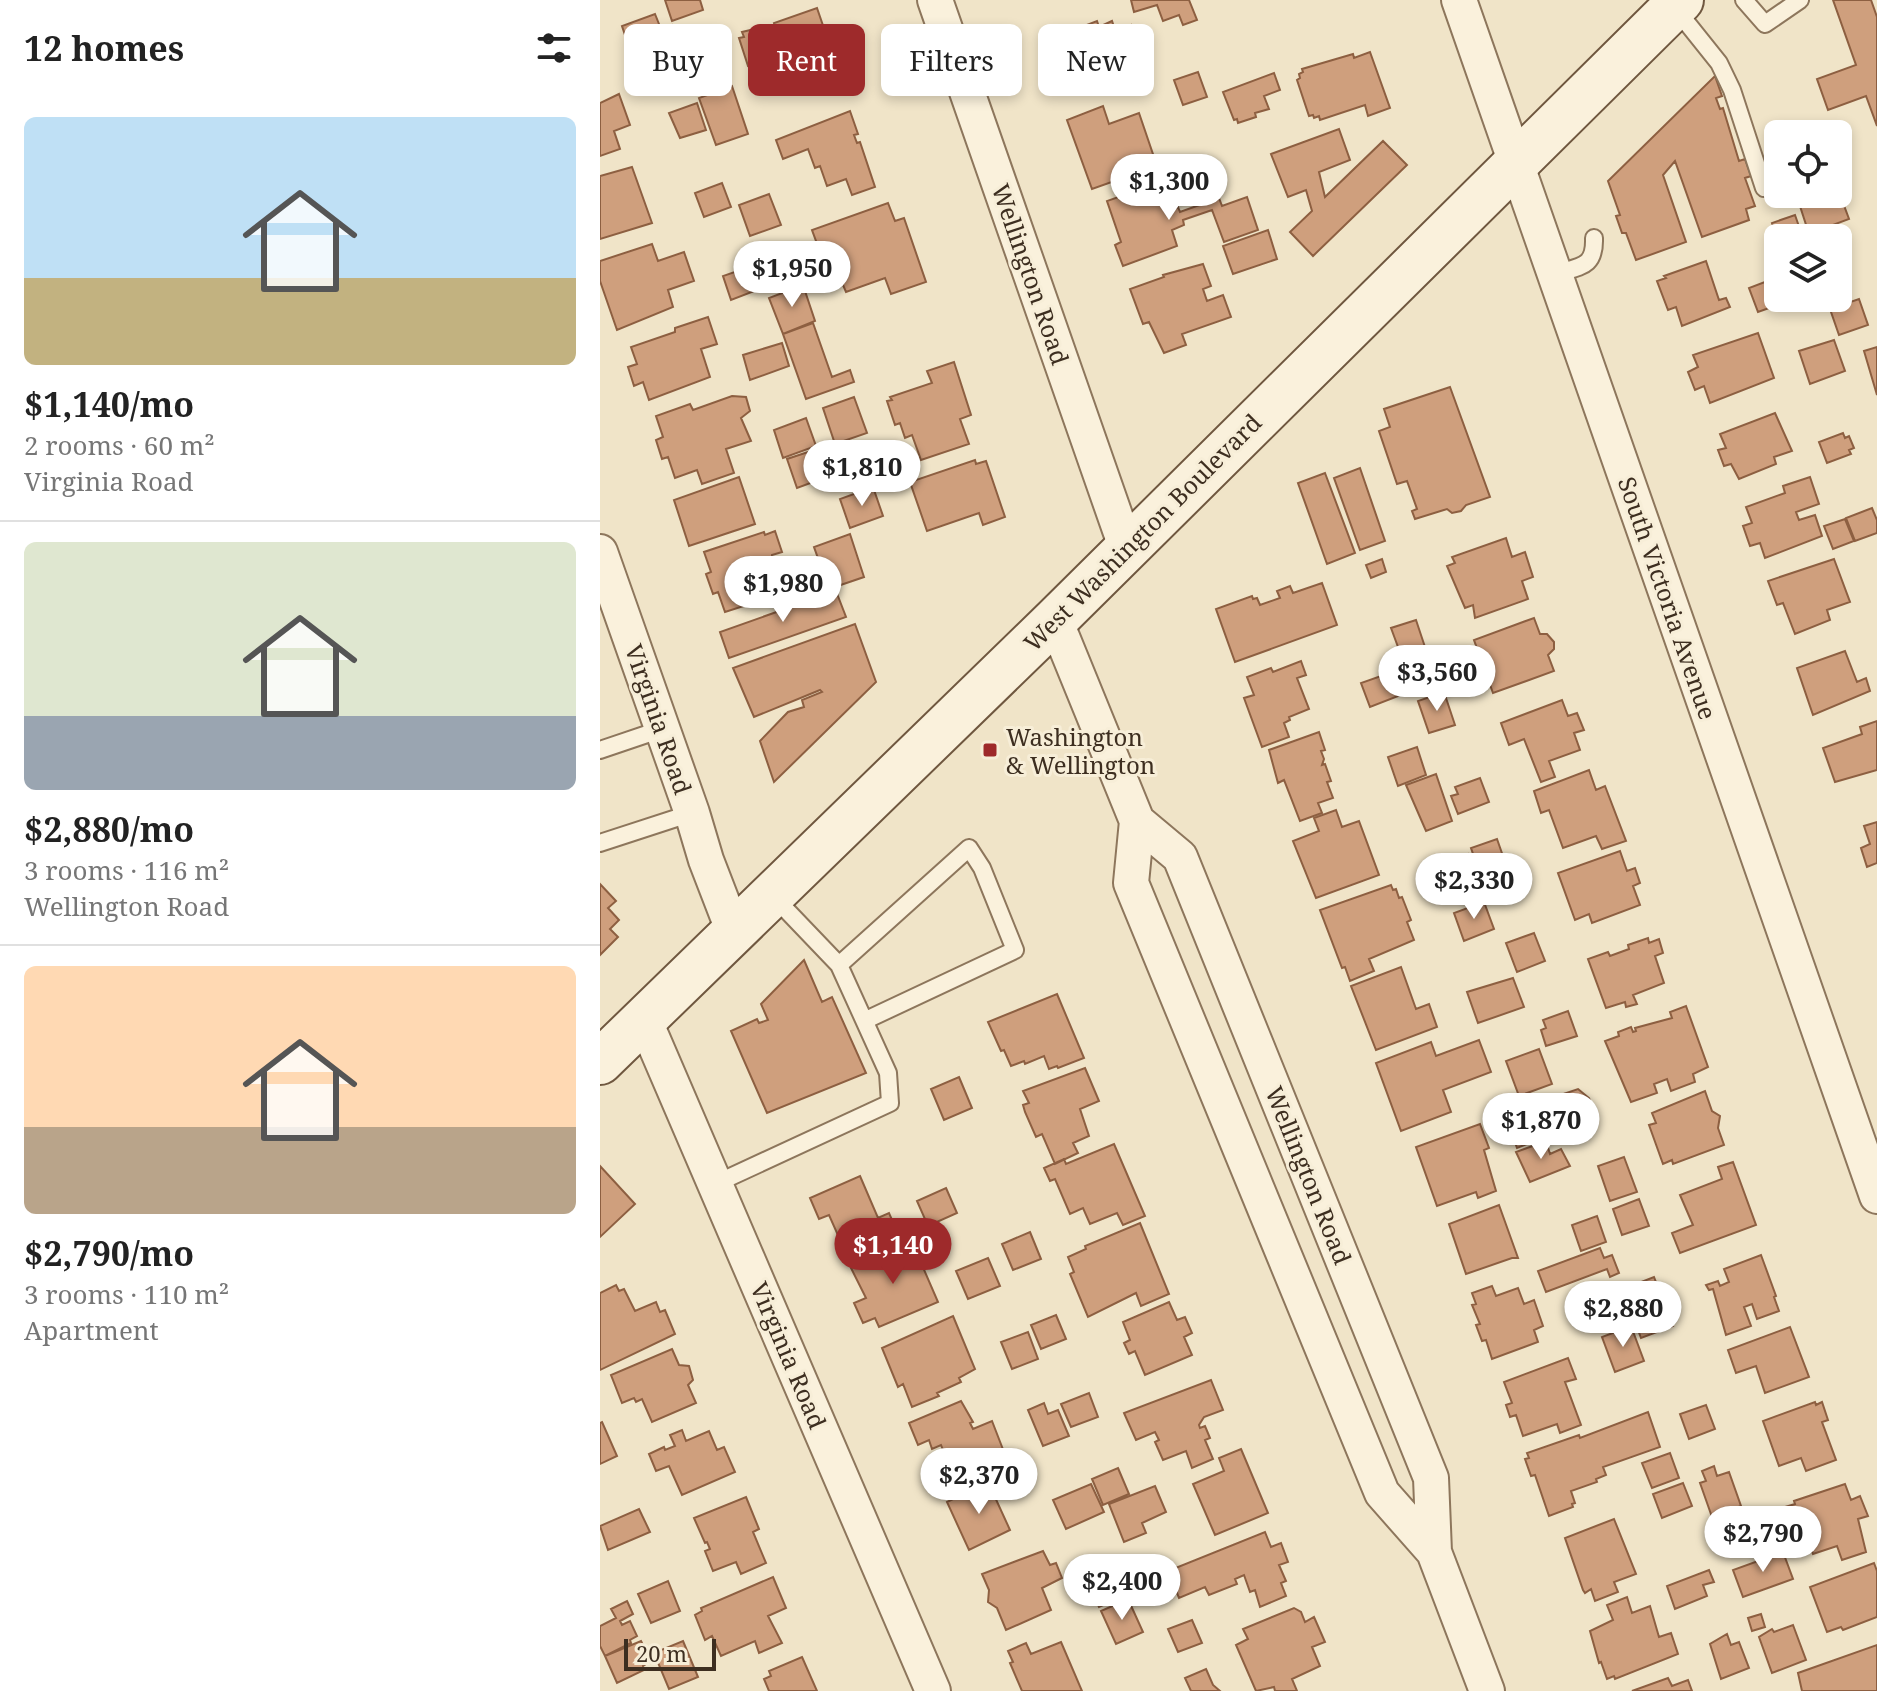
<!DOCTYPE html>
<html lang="en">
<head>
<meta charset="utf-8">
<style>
	body { margin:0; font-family:"Noto Serif",serif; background:#f2f2f2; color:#222; height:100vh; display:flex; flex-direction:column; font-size:30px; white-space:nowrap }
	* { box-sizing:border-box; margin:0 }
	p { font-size:26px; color:#767676 }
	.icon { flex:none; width:44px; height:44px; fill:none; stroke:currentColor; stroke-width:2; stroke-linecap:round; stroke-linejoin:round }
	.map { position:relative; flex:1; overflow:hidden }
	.side { display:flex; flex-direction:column; background:#fff; width:600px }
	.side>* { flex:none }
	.banner { position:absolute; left:24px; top:24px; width:760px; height:72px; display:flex; gap:16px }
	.controls { position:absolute; left:1164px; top:120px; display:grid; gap:16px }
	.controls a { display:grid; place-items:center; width:88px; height:88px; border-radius:12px; background:#fff; box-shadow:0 4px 12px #0003; font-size:40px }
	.scale { position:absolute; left:24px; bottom:20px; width:92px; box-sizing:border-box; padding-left:8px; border:4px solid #3d2e20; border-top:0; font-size:22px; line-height:28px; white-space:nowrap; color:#3d2e20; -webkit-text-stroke:6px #f7eed8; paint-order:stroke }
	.price { position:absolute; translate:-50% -68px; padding:0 18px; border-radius:28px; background:#fff; color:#222; font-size:26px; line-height:52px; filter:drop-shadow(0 2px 4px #0008) }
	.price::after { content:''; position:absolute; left:50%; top:48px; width:24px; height:18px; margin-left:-12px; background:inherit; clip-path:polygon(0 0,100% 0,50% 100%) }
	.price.current { background:#9e2a2b; color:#fff }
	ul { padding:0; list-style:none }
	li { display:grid; align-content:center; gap:16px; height:424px; padding:0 24px }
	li+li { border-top:2px solid #e0e0e0 }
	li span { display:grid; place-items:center; height:248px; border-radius:12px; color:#555 }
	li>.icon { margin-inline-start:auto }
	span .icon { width:144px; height:144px; fill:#fffc; stroke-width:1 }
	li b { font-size:34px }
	h2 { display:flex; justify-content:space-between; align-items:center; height:96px; padding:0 24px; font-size:34px }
	.chip { padding:0 28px; border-radius:12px; background:#fff; box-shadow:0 4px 12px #0003; font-size:28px; line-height:72px }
	.chip.current { background:#9e2a2b; color:#fff }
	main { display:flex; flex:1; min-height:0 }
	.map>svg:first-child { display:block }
	.building { fill:#cf9f7d; stroke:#8d5f41; stroke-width:2 }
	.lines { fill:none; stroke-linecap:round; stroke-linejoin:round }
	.lane-casing { stroke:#8d765c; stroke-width:20 }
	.street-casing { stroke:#8d765c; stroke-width:38 }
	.secondary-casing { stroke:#6f573f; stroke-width:48 }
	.lane { stroke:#faf1dc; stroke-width:16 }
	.street { stroke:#faf1dc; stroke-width:34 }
	.secondary { stroke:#faf1dc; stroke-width:44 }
	.poi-dot { fill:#9e2a2b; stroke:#f7eed8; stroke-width:3 }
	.labels { text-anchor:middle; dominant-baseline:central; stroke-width:6; stroke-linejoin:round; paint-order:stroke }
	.street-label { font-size:24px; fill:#3d2e20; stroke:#f7eed8 }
	.poi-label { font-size:24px; fill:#3d2e20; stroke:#f7eed8; text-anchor:start }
</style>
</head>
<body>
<main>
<section class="side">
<h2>12 homes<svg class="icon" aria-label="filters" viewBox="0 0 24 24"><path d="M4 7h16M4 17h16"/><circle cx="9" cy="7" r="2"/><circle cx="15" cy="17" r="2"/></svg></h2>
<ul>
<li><span style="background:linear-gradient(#bfe0f5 65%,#c2b280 0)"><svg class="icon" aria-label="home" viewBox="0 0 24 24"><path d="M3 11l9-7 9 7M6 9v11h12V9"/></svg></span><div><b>$1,140/mo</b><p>2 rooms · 60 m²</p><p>Virginia Road</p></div></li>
<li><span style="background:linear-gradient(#dfe7d0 70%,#9aa5b1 0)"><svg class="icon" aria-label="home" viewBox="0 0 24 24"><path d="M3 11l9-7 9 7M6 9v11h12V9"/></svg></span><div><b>$2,880/mo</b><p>3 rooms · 116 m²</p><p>Wellington Road</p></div></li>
<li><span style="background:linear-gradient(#ffd9b3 65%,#b9a48a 0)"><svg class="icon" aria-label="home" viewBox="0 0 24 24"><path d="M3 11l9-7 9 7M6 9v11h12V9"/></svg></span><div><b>$2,790/mo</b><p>3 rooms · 110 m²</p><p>Apartment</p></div></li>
</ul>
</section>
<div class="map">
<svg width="1277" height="1691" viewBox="0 0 1277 1691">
	<rect width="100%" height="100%" fill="#f0e4c8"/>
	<path class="building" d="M65,0H100L103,10L72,21Z
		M531,0H589L597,20L583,25L579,15L563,21L557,5L534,12Z
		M1233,0H1271L1277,17V126L1266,96L1228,110L1217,79L1256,65Z
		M217,8L243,84L216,94L210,78L181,88L179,85L161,91L154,70L172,63L170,58L148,66L139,38L144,37L142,32L167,26L168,29L175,26L174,23Z
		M55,14L61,29L72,25L81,52L36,68L22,26Z
		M497,21L499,27L512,21L516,33L531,25L544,64L469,92L462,73L457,75L451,59L456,57L450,39Z
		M770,52L790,108L768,116L765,105L720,120L719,116L714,118L713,115L709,116L697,80L700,78L699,74L703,72L702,69L753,54L754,58Z
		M598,72L607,97L583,105L574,80Z
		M674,73L680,90L664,96L669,109L655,113L656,117L638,123L637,119L634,120L623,92Z
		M1115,76L1122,96L1116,98L1120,109L1123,108L1139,161L1145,159L1151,176L1145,178L1155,206L1146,209L1149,220L1102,237L1075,161L1063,175L1086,242L1036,260L1026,233H1022L1016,216L1020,215L1008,181Z
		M132,86L148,134L116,145L99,98Z
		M19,94L30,125L14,131L20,149L0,156V103Z
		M97,103L106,130L80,138L69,113Z
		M503,106L509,124L539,113L557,166L492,189L467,120Z
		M250,111L258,134L254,135L257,143L260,142L275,187L252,195L246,179L227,186L220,166L215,168L208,149L183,159L176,140Z
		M739,129L750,160L719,172L725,197L783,141L807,165L713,256L690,232L712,211L706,190L688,197L671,154Z
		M32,167L52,223L0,239V176Z
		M122,183L131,207L104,217L95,193Z
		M555,184L565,212L578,207L580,212L619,198L622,206L647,197L658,230L624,242L612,210L583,220L584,225L572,230L577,246L523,266L515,245L521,242L507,201Z
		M1239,192L1249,219L1209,234L1200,206Z
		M169,194L181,225L150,236L139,205Z
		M288,203L295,221L304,218L326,282L291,294L285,278L246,292L231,257L223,260L212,230Z
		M1195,215L1203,238L1178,239L1172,223Z
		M668,230L677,259L633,274L623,246Z
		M52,244L58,261L84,252L94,281L68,290L73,307L17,330L0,281V261Z
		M1106,261L1119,300L1126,298L1130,307L1082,326L1076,307L1068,310L1057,281L1066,278L1064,276Z
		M603,264L611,286L603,289L607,301L623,295L631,317L582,334L586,345L564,353L549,322L543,324L530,289L564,277L563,275Z
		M149,267L157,290L131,300L123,276Z
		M1178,277V298H1197L1158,312L1149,288Z
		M203,285L215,321L183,334L169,298Z
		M1259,299L1268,325L1239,335L1230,309Z
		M108,317L117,344L101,349L110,377L49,400L43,382L34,386L28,367L37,364L31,347L75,332V328Z
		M213,323L232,377L250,370L254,382L206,399L183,334Z
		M1158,333L1174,378L1110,403L1104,386L1095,390L1088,372L1098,367L1093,355Z
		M1234,340L1245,371L1210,384L1199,351Z
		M182,343L189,366L150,380L143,355Z
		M1277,347V395L1264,351Z
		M354,362L371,415L360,419L369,444L321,460L312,435L305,438L300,423L295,425L287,401L292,400L290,397L332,383L327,371Z
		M850,387L890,497L866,505L861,511L852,513L847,509L815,519L812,511L817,509L807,481L797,484L779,431L790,427L784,409Z
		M132,396L146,397L150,411L141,418L151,441L126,449L134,473L102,484L97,470L75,478L68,457L62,459L56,440L63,437L56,416L90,404L93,410Z
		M254,397L267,433L235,444L223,408Z
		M1175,413L1192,451L1174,457L1176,464L1139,479L1131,464L1124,466L1118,450L1126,448L1120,434Z
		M206,418L216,446L183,458L174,430Z
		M1243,433L1245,438L1249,436L1254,448L1249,450L1251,454L1227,463L1219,442Z
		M217,449L227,477L197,488L187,459Z
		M375,460L376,464L386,461L405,517L383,525L379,513L327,531L310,482Z
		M760,468L785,541L760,550L734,478Z
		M725,473L755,553L727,564L698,483Z
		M139,477L155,524L89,546L74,500Z
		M1210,477L1219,504L1196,512L1199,520L1215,515L1222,536L1165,558L1160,543L1150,546L1143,526L1152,523L1146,507L1185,493L1183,486Z
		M273,487L283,516L250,528L240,499Z
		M1272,508L1277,520V533L1255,541L1246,518Z
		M1245,519L1254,541L1233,549L1224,526Z
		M175,531L182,552L172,555V558L166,560L177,591L171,593L172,597L125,612L118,592L113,594L106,574L111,572L104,552L164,532L165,535Z
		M250,534L264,577L229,589L214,547Z
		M906,538L912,557L925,552L933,577L922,581L928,599L875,618L873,605L865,608L847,566L855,563L852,557Z
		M782,559L786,572L771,578L766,565Z
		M1234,559L1250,602L1227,610L1230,620L1195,634L1183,603L1177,605L1168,581Z
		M722,583L737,625L635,662L616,609L652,596L653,599L657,598L660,605L680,598L677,591L690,586L693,593Z
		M236,591L246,617L129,658L120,632Z
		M934,618L940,634H947L954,642V649L948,655L954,671L893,693L874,640Z
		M816,620L825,647L801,655L791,628Z
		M255,624L276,682L174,782L160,741L188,712L204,707L202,700L222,692L220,690L154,717L133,668Z
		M1245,651L1257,682L1266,678L1270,691L1213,715L1197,668Z
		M701,661L706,675L697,678L709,709L689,717L690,720L684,723L689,737L662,747L644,698L654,695L647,677L671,668L673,672Z
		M798,670L806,693L770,707L761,683Z
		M844,692L855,725L829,733L818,701Z
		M962,700L968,716L977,713L984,730L974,733L980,750L949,761L955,777L941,782L924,739L909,745L901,723Z
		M1277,721V770L1235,782L1223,748L1262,734L1260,727Z
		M719,732L725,750L721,751L724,759L722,765L725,764L731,781L727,782L733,798L718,803L722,813L700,821L684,780L678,783L669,750Z
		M817,747L826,775L798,786L788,757Z
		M989,770L996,790L1005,786L1026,841L1002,849L996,836L963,848L949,810L941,813L934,791Z
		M836,774L852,821L826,831L806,785Z
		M880,778L889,802L858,814L851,796L858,794L855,787Z
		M736,810L742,827L759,821L779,875L716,898L693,841L719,831L714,818Z
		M1277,822V863L1267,867L1261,848L1270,844L1264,826Z
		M897,839L912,882L886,891L871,848Z
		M1020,851L1027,871L1035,868L1040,883L1033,886L1040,905L992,923L989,914L975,920L958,873Z
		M868,854L875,873L859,878L852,859Z
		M0,884L16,901L8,908L19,920L10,929L18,937L0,955Z
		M791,885L793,890L796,889L799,898L802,897L811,920L807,922L814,940L769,959L774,971L750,981L745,967L742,968L720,910Z
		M884,902L894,929L864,941L854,913Z
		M934,933L945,961L917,972L906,943Z
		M1048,938L1049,943L1059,939L1063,953L1055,956L1064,983L1033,995L1037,1004L1026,1007L1025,1002L1006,1008L988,959L1008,952L1010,956L1029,949L1028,945Z
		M204,960L222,1002L232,997L266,1073L167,1113L131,1031L157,1019L159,1023L168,1020L161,1004Z
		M801,967L816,1009L829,1004L837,1027L776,1050L751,986Z
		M913,978L924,1007L878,1023L867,992Z
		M457,994L484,1058L458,1068L457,1066L449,1069L444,1056L425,1064L424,1061L411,1066L404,1050L401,1051L388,1022Z
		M1086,1006L1108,1067L1093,1074L1095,1082L1071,1091L1067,1079L1054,1084L1057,1093L1031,1102L1005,1041L1019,1036L1018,1032L1031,1027L1033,1032L1036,1031L1035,1028L1072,1018L1070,1012Z
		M968,1011L977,1036L946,1046L941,1030L946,1028L943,1020Z
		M879,1040L891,1072L843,1090L851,1112L801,1131L776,1063L831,1042L836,1056Z
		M939,1049L952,1084L919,1096L906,1061Z
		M485,1068L499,1101L480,1109L489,1136L473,1143L478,1153L455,1164L442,1134L436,1137L425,1112L423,1105L429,1103L423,1091Z
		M359,1077L372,1108L344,1120L331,1089Z
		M978,1089L989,1098L993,1107L990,1120L972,1126L960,1095Z
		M1105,1091L1112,1111L1120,1116L1118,1128L1124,1145L1073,1164L1072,1160L1063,1164L1049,1125L1056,1123L1052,1113Z
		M931,1097L947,1136L917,1148L903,1108Z
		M880,1124L889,1148L884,1150L896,1191L878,1198L876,1192L837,1206L816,1147Z
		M946,1141L950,1154L961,1149L970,1166L930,1182L916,1152Z
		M514,1144L545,1216L523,1225L517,1213L490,1224L483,1208L470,1214L455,1179L450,1181L444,1168L464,1159L466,1164Z
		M1024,1157L1037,1192L1010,1201L998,1166Z
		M1133,1162L1156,1225L1080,1253L1072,1233L1093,1225L1080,1195L1122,1179L1118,1167Z
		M0,1166L35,1204L0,1237Z
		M260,1176L278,1218L289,1213L296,1229L245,1251L229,1215L219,1219L210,1198Z
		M346,1188L357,1213L328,1226L317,1201Z
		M1039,1199L1049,1226L1022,1235L1013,1209Z
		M899,1205L918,1258H912L866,1274L849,1224Z
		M997,1216L1006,1242L981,1251L972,1225Z
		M540,1223L569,1294L541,1306L536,1293L488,1317L470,1274L474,1272L468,1257L486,1249L485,1246Z
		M430,1232L441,1259L413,1270L402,1244Z
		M312,1242L338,1302L279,1327L275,1318L263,1323L254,1303L266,1298L251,1268Z
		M1000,1248L1004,1258L1012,1255L1019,1273L1010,1277L1007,1269L946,1292L938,1271Z
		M1161,1255L1176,1296L1174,1297L1179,1311L1157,1319L1152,1304L1144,1307L1151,1326L1126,1335L1113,1289L1109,1290L1106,1285L1118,1281L1120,1286L1129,1282L1124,1269Z
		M388,1258L400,1286L368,1299L356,1271Z
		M1054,1277L1073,1326L1041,1338L1023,1289Z
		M16,1285L19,1291L24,1289L35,1311L56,1302L60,1312L65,1310L75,1334L0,1370V1293Z
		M892,1286L896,1296L918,1288L924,1304L934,1300L943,1326L934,1330L938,1342L892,1359L886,1340L882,1341L876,1325L880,1324L872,1305L876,1304L872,1293Z
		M569,1302L577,1320L585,1317L592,1333L584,1337L592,1355L545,1375L535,1351L529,1354L524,1343L530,1340L523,1322Z
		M456,1315L466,1339L441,1349L431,1325Z
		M353,1316L375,1369L359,1378L361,1382L337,1393L339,1396L312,1407L303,1384L298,1387L282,1348Z
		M1031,1326L1044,1361L1015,1372L1002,1337Z
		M1190,1327L1209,1377L1165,1393L1156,1366L1136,1373L1128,1350Z
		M428,1332L438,1359L412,1369L401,1342Z
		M72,1349L79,1365L89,1366L93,1380L88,1385L96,1403L52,1422L42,1399L36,1402L34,1398L22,1403L11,1375Z
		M968,1358L976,1379L965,1382L981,1425L960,1433L957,1424L923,1436L916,1415L910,1417L906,1405L912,1403L904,1382Z
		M611,1380L623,1410L604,1417L599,1425L600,1428L605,1426L610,1438L605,1440L613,1459L592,1468L586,1451L563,1460L555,1442L559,1440L555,1432L536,1440L524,1413Z
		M489,1393L498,1417L471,1427L461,1404Z
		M361,1401L373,1422L370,1423L373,1429L392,1421L409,1465L405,1467L399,1452L352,1472L341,1445L332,1449L329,1440L318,1445L309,1423Z
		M1215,1402L1216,1405L1222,1402L1228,1420L1222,1422L1236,1460L1206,1471L1201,1458L1179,1466L1163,1421Z
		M444,1403L448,1414L458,1410L469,1436L443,1446L428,1410Z
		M1106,1405L1115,1429L1089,1439L1080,1414Z
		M1048,1412L1060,1447L1003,1467L1006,1475L996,1479L997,1482L971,1491L975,1503L972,1504L973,1507L949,1516L935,1475L931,1476L925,1459L929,1458L927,1453L979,1435L980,1438Z
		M2,1422L17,1456L0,1464V1423Z
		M82,1430L86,1441L109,1431L117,1450L124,1447L135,1472L82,1495L69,1466L56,1471L49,1454L64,1447L65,1450L75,1446L70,1435Z
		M641,1449L668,1513L615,1535L593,1484L624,1471L619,1458Z
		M1070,1453L1079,1478L1052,1488L1042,1463Z
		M1114,1466L1117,1476L1129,1472L1141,1506L1112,1517L1100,1483L1106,1481L1102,1471Z
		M518,1468L529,1494L503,1505L492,1479Z
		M388,1482L410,1530L369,1550L347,1502L365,1493L366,1495Z
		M1083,1483L1092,1506L1062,1518L1053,1494Z
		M491,1484L504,1512L466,1529L453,1500Z
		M1245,1484L1251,1500L1260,1496L1268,1516L1258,1519L1266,1552L1242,1560L1237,1546L1213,1554L1203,1525L1190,1530L1182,1508L1195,1504L1194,1501Z
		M555,1486L566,1512L542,1523L546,1533L524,1542L509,1504Z
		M146,1497L159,1529L153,1532L166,1563L141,1574L136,1562L113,1571L105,1551L110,1549L107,1542L105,1543L94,1518Z
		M39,1509L50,1532L8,1550L0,1526Z
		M1014,1519L1036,1574L1014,1582L1018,1592L995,1601L991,1589L985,1593L983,1590L965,1538Z
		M665,1532L671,1547L681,1543L688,1562L679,1565L686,1581L681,1583L686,1596L660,1607L655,1590L650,1592L644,1575L635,1579L637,1584L609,1595L605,1587L579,1598L568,1571Z
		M443,1551L450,1565L456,1563L462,1578L442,1588L451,1610L406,1630L397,1608L388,1602L389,1590L382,1574Z
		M1183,1552L1193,1579L1143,1597L1133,1570Z
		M513,1559L522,1581L532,1576L538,1590L499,1607L484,1571Z
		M1274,1563L1277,1571V1617L1243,1630L1241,1627L1227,1632L1210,1587Z
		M1109,1570L1114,1582L1103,1585L1107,1596L1075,1609L1067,1586Z
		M173,1577L186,1608L168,1616L182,1643L159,1653L155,1641L121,1656L112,1636L105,1640L95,1615L102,1611L101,1608Z
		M68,1581L80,1611L51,1623L38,1594Z
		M1027,1597L1032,1613L1050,1606L1059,1637L1071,1633L1078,1654L1015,1679L1014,1676L1007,1679L1001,1662L999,1663L990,1631L1013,1620L1007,1605Z
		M528,1599L543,1632L516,1644L501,1611Z
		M27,1601L33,1614L20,1621L22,1625L30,1621L37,1636L30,1640L31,1643L5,1656L0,1646V1626L16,1618L11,1609Z
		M694,1608L701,1612L705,1622L714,1617L725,1642L712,1647L720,1666L692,1679L697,1691H675L674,1687L656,1691L636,1645L648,1639L643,1629Z
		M1161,1614L1165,1627L1152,1631L1148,1618Z
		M592,1620L602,1643L578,1652L568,1629Z
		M1193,1625L1206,1660L1172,1673L1159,1637L1172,1629L1174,1632Z
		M1127,1634L1131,1645L1139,1642L1149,1668L1121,1679L1110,1644Z
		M41,1641L51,1661L43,1666L44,1670L17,1683L5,1656Z
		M83,1641L98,1677L69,1689L54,1653Z
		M461,1642L482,1691H422L410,1663L413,1662L408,1651L426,1643L431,1654Z
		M1277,1645V1691H1202L1198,1673Z
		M202,1657L217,1691H169L164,1679L171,1676L169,1671Z
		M606,1669L613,1685L620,1691H591L585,1678Z
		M1068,1678L1072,1686L1088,1680L1092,1691H1032Z"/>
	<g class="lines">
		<defs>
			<path id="lane" d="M1144,0L1165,24L1200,0
				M1075,8L1119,63L1132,90L1164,188
				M955,274C980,266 995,268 994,238
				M0,750L62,729
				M0,843L92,813
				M172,895L239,965
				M115,1184L290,1103L288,1073L239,965L369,848L382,868L415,950L266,1020"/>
			<path id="street" d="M335,0L526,547
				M859,0L1277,1196
				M0,552L92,813L106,860L133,930
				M455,620L537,821L531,883L782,1493L834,1552
				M537,821L580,857L831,1478L834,1552L887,1691
				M44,1019L333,1691"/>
			<path id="secondary" d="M0,1062L455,620L1081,0"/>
		</defs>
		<use href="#lane" class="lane-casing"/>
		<use href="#street" class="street-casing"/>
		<use href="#secondary" class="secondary-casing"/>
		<use href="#lane" class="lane"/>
		<use href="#street" class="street"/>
		<use href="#secondary" class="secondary"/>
	</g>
	<rect class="poi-dot" x="382" y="742" width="16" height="16" rx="4"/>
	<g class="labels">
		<g class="street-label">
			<text transform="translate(431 274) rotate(71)">Wellington Road</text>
			<text transform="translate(542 532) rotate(-45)">West Washington Boulevard</text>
			<text transform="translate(1068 598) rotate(71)">South Victoria Avenue</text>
			<text transform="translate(59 719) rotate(71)">Virginia Road</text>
			<text transform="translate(709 1175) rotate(68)">Wellington Road</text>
			<text transform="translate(189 1355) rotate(67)">Virginia Road</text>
		</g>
		<g class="poi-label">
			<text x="406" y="736">Washington<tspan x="406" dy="28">&amp; Wellington</tspan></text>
		</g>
	</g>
</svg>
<div class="controls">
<a><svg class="icon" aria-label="locate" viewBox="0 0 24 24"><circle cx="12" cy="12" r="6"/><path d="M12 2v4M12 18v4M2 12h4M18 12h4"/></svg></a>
<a><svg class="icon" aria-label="layers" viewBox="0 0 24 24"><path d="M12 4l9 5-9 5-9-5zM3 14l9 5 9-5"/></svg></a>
</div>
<div class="scale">20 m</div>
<b class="price" style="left:569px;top:222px">$1,300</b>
<b class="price" style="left:192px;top:309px">$1,950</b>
<b class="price" style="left:262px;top:508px">$1,810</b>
<b class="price" style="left:183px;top:624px">$1,980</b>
<b class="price" style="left:837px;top:713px">$3,560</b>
<b class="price" style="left:874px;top:921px">$2,330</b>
<b class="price" style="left:941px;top:1161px">$1,870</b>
<b class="price current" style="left:293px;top:1286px">$1,140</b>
<b class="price" style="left:1023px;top:1349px">$2,880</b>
<b class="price" style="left:379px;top:1516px">$2,370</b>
<b class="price" style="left:1163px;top:1574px">$2,790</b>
<b class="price" style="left:522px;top:1622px">$2,400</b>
<div class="banner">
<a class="chip">Buy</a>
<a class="chip current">Rent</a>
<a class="chip">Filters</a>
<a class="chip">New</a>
</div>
</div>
</main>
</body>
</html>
